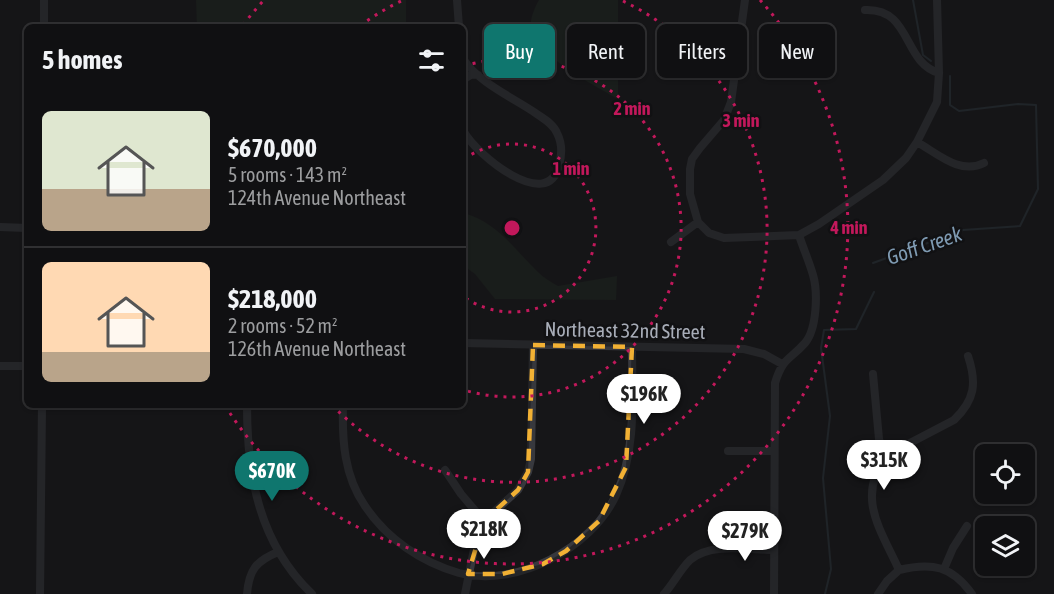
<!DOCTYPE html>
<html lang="en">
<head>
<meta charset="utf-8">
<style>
	body { margin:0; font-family:"Asap Condensed",sans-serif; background:#1e1e20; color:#f1f3f6; height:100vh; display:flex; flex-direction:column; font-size:22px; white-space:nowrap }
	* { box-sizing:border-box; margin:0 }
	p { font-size:20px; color:#9c9d9f }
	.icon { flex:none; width:33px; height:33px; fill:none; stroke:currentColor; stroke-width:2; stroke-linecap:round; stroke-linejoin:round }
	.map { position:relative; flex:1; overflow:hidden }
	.side { position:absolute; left:24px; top:24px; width:442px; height:384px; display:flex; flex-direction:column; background:#101012; border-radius:9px; box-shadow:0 2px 4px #0004,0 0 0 2px #303032 }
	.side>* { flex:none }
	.banner { position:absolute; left:484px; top:24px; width:478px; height:54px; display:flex; gap:12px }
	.tools { position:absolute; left:975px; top:444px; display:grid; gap:12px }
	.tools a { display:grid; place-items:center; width:60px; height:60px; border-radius:9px; background:#101012; box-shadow:0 2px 4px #0004,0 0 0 2px #303032; font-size:30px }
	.price { position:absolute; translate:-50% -51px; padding:0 14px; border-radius:21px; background:#fff; color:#222; font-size:20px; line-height:39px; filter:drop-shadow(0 2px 3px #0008) }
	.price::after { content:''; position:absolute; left:50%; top:36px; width:18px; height:14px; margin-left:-9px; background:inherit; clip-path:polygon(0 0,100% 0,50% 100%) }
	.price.selected { background:#0f766e; color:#fff }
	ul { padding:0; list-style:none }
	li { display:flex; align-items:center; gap:18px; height:150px; padding:0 18px }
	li+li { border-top:2px solid #303032 }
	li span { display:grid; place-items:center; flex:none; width:168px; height:120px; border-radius:9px; color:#555 }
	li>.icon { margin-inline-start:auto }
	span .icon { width:72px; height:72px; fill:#fffc; stroke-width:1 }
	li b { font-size:26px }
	h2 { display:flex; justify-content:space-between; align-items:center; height:72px; padding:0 18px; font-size:26px }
	.chip { padding:0 21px; border-radius:9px; background:#101012; box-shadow:0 2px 4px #0004,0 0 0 2px #303032; font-size:21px; line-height:54px }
	.chip.selected { background:#0f766e; color:#fff }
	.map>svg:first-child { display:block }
	.green { fill:#1e261f }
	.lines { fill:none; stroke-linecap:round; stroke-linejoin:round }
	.stream { stroke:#2c353c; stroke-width:2 }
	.minor { stroke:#37383d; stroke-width:8 }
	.marked { fill:none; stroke:#f2b134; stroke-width:4.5; stroke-dasharray:12 8; stroke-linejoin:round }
	.ring { fill:none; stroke:#c2185b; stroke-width:3; stroke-dasharray:3 6 }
	.labels { text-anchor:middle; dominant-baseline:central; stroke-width:5; stroke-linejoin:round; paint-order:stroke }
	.street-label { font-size:20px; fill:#a8adb8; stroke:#111113 }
	.water-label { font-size:21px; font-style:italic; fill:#7f9bb3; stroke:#111113 }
	.centre { fill:#c2185b; stroke:#111113; stroke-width:3 }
	.ring-label { font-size:18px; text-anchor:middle; font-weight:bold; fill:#c2185b; stroke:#111113; stroke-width:5; stroke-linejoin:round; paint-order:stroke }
</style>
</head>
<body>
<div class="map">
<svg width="1054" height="594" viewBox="0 0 1054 594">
	<rect width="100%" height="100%" fill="#161618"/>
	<path class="green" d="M196,0H406V27H197Z
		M539,0H618V99C594,85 534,55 531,26C530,18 535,7 539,0Z
		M464,213C498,223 514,249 538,272C544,278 551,282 558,286L617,276L616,300L495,299L475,274L464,266Z"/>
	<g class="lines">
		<path class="stream" d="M913,0L923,55L931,61
			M873,263L963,230L1020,226L1038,189L1036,105L1018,104L959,111L950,105V76
			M825,594L831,569L823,478L830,416L821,348L824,330L856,329L874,292"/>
		<path class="minor" d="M457,0L459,27
			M865,10C912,8 902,62 939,73
			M44,27V0
			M670,58L736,69
			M464,60C477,81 513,98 534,112C542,118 553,123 557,133C562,143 562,155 559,165C548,214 476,154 464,132
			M464,79L472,74L478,75
			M917,142C938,154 960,175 984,163
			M698,222L690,194V169L692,159L700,148L724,120L731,102L745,0
			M0,227L27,228
			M671,242L698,222L709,233L724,238L799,235L819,224L883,180L906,158L917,142L937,102L939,73L937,0
			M464,343L744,349L764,354L782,364
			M0,366H27
			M873,374L879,439L881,447L887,455C855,497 881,530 899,570L887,581L878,594
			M247,405C247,476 259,543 312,594
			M343,405C342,440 344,476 365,506C387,539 421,562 459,573C517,588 592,548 616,495C637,449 632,396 632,347
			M728,451H774
			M887,455L954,420C975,400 977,383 968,356
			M445,470L461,494L484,521
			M944,569L953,548L967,526
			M899,570C932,562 952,566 972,594
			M40,594L42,405
			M247,594C249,570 256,561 278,552
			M465,594L475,544L484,521L518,490L528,472L531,459L533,345
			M664,594C673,584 680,570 690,560C711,542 749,550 774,550
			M774,594L775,383C783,357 789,361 805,343C817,329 818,292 813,275C809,261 803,248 799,235"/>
	</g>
	<path d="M0 0H1054V594H0ZM533,345L632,347L626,467L599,521L566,551L543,564L502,574H468L484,521L518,490L528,472Z" fill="#161618" fill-opacity=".55" fill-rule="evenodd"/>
	<path class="marked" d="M533,345L632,347L626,467L599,521L566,551L543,564L502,574H468L484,521L518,490L528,472Z"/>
	<g class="ring">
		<path d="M464 159A84 84 0 1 1 464 297"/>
		<path d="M464 66A169 169 0 1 1 464 390"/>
		<path d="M360 26A253 253 0 0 1 401 1M623 1A253 253 0 1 1 332 405"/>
		<path d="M243 25A337 337 0 0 1 264 0M760 0A337 337 0 1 1 226 407"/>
	</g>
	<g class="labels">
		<g class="street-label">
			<text transform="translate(625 330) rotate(1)">Northeast 32nd Street</text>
		</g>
		<g class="water-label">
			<text transform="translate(924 245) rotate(-19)">Goff Creek</text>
		</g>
	</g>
	<circle cx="512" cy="228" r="9" class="centre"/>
	<g class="ring-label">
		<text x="632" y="115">2 min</text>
		<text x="741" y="127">3 min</text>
		<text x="571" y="175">1 min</text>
		<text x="849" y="234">4 min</text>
	</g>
</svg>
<div class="tools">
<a><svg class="icon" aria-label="locate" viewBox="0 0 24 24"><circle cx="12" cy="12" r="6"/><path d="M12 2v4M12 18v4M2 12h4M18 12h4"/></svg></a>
<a><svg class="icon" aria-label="layers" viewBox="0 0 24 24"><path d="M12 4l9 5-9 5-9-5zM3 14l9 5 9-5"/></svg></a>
</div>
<b class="price" style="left:644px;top:425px">$196K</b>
<b class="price" style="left:884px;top:491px">$315K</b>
<b class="price selected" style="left:272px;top:502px">$670K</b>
<b class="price" style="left:484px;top:560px">$218K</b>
<b class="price" style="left:745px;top:562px">$279K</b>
<div class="banner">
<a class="chip selected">Buy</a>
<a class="chip">Rent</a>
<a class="chip">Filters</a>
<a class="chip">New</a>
</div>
<section class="side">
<h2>5 homes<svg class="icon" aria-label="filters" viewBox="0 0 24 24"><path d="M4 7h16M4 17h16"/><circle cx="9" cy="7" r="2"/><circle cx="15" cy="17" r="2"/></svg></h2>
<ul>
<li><span style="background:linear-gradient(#dfe7d0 65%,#b9a48a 0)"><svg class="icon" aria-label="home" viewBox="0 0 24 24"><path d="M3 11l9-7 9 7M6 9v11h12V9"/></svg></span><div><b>$670,000</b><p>5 rooms · 143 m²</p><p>124th Avenue Northeast</p></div></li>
<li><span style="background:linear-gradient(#ffd9b3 75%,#b9a48a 0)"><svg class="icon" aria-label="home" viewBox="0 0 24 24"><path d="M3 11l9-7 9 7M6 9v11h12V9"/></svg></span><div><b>$218,000</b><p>2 rooms · 52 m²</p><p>126th Avenue Northeast</p></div></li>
</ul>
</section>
</div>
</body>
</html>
